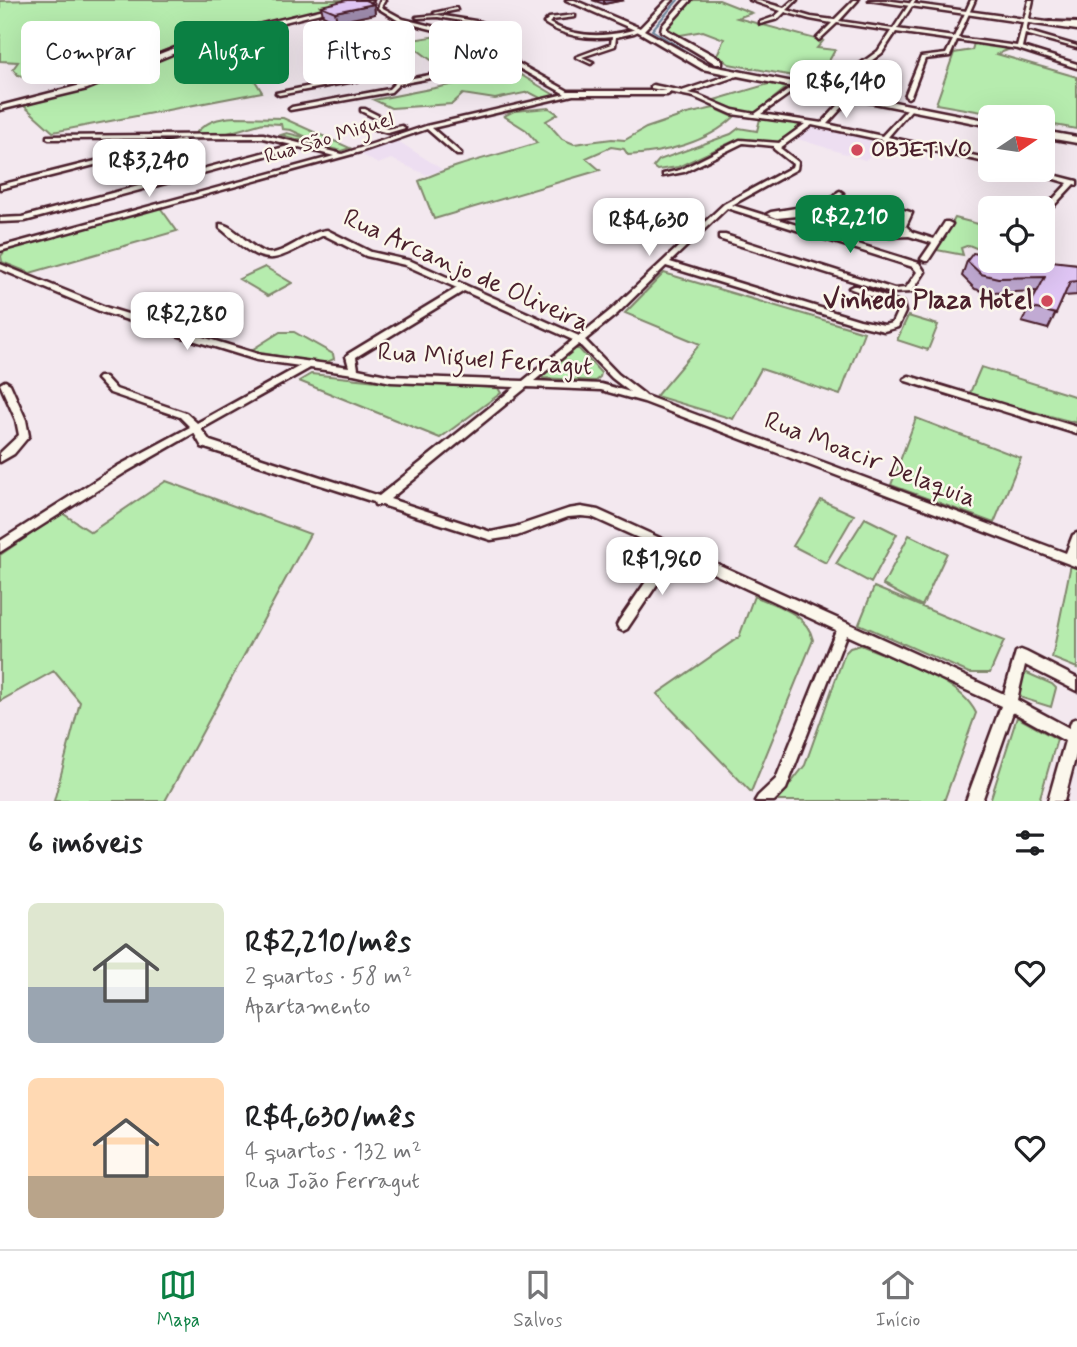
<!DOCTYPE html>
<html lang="pt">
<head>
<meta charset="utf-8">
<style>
	body { margin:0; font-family:Mynerve,sans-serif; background:#f6f6f6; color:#202124; height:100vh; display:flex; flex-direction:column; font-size:26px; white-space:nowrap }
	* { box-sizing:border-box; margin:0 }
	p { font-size:23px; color:#757577 }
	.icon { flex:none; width:38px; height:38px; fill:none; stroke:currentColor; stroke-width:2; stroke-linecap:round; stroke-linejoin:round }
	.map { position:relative; height:801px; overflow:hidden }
	.side { display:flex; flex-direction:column; background:#fff; flex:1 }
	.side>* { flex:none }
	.guide { position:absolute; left:21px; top:21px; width:700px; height:63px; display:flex; gap:14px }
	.needle { width:46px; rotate:77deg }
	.controls { position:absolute; left:978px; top:105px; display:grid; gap:14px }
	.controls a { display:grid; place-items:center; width:77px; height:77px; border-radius:10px; background:#fff; box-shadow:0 7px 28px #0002; font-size:35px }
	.price { position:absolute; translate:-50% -60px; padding:0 16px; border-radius:14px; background:#fff; color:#222; font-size:23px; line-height:46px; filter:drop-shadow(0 2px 4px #0008) }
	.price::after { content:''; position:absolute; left:50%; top:42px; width:21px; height:16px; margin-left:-10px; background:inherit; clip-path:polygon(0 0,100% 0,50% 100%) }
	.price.selected { background:#0b8043; color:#fff }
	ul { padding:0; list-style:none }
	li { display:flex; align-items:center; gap:21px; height:175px; padding:0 28px }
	li span { display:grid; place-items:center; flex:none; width:196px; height:140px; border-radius:10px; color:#555 }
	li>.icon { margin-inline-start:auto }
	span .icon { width:84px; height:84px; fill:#fffc; stroke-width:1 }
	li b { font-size:30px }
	h2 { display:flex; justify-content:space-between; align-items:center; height:84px; padding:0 28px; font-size:30px }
	.pill { padding:0 24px; border-radius:10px; background:#fff; box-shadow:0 7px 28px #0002; font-size:24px; line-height:63px }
	.pill.selected { background:#0b8043; color:#fff }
	.dock { display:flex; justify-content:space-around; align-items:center; height:98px; border-top:2px solid #e0e0e0; background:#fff; font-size:19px; color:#757577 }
	.dock a { display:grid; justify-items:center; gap:4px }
	.dock .selected { color:#0b8043 }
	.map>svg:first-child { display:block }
	.built { fill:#eddef1 }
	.green { fill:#b6ecae; stroke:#80866c; stroke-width:2 }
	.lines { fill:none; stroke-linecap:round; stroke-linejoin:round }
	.stream-far1 { stroke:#6e879c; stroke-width:2 }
	.stream { stroke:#6e879c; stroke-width:2.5 }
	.minor-casing { stroke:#4a1f2b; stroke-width:5 }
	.tertiary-casing { stroke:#4a1f2b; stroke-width:6 }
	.secondary-casing { stroke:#4a1f2b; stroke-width:5 }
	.minor { fill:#fbf7ec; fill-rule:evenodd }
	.tertiary { fill:#fbf7ec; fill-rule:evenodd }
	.secondary { fill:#fbf7ec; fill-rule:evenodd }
	.wall { fill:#c1aad3; stroke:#4a1f2b; stroke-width:2 }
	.shaded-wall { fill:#9d8bac; stroke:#4a1f2b; stroke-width:2 }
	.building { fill:#e0c6f5; stroke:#4a1f2b; stroke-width:2 }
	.poi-dot { fill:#d1495b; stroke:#fbf7ec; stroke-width:2.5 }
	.labels { text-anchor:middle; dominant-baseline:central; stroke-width:5; stroke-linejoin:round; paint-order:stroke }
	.far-street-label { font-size:21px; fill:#4a1f2b; stroke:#fbf7ec }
	.far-poi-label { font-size:21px; font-weight:bold; fill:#4a1f2b; stroke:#fbf7ec; text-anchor:start }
	.street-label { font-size:26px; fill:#4a1f2b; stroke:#fbf7ec }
	.poi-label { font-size:26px; font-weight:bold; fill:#4a1f2b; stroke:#fbf7ec; text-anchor:end }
</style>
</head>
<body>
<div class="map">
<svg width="1077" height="801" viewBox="0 0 1077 801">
	<rect width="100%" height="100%" fill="#f3e8ef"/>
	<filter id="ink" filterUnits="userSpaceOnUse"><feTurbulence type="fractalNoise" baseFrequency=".0143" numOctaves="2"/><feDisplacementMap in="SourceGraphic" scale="14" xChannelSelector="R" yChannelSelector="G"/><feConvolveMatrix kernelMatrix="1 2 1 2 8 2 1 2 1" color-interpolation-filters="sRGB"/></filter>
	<g filter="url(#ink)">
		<path class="built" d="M813,126L892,141L865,160L795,138Z
			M395,139L443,170L427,175L391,159L378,164L357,152Z"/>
		<path class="green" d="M29,0H363L202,36L140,60L138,64L100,79L87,81L61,83L18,75L13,69L18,62L0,61V1Z
			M691,0H719L752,13L737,18L823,41L817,48L835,50L819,79L815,80L729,64L717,55L724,39L703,31L675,36L666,29Z
			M437,36L462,54L431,60L406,41Z
			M343,42H350L353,48L384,51L360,63L380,69C353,74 352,79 330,60L338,55L331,49Z
			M974,43L1013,48L997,54L1077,77V129L1043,123V117H1011L936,104L954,53L972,50Z
			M175,51L204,62L240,63L246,66L262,92L53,132L24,106C76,91 126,75 175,51Z
			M516,72L558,97L544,100L529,92L495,99L463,94L452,104L391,108L374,100Z
			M772,83L786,88L756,113L732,111L711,101Z
			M549,108L558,114L546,121L562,139L574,144L612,139L625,140L646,128L687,114L714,108L734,117C707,143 664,153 628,155L624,149L611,147L586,158L600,170L434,219L419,181C457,163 497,156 537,143L526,130L504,116L514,111Z
			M235,117L283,118L350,148L341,151L281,135L287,133L311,139L291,130L282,129L281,124L263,123L224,134H195C206,121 219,118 235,117Z
			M760,119L797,123L801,126L776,143L736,140L678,167L657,170L653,167L659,160L731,134L739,128L757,131Z
			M159,206L177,231L30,273L2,262L1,256L5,251L16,247Z
			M955,218L990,227V254L969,245L961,248L963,255L937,250Z
			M265,267L292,283L268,296L239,279Z
			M664,273L864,332L840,395L761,369L733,419L656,396L700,344L625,313Z
			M908,316L938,325L928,350L897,340Z
			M280,332H294L333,354L334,359L323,364L250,351Z
			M573,349H579L601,373L600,377L595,381L543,378L542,373Z
			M981,367L1077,397V423L969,395Z
			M311,374L386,382L498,388L501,393L440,438L299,381Z
			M916,418L1021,458L994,523L891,485Z
			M166,481L310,534L165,801H54L80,702L54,671L0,701V555L62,513L91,532Z
			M821,500L854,515L826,563L793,546Z
			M865,518L897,534L871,583L836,564Z
			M909,535L947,553L922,606L883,585Z
			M1071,564L1077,566V668L1052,658Z
			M874,587L1004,641L990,673H969L859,624Z
			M754,596C777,606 807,613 813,640L751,792L657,694L739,637Z
			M861,645C895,660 959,678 976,713L944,801H777L805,765L845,653L850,648Z
			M1027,673L1052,684L1056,688L1051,707L1022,698L1019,694L1023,675Z
			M1017,717L1057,739L1039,801H990Z"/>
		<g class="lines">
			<path class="stream-far1" d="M678,0L652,30L703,62L830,90"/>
			<path class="stream" d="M822,88L846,93
				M1043,130L1077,136"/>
			<defs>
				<path id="minor" d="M381,0H385L381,7L403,19L467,35L568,91H666L651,88V86L653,85L682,91L738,72L741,74L740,75L688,93L698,95L733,110L755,114L797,84L799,85V87L761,114L822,123L847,96L860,64L878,51L891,31L837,23L819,40L817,38L832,23L810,19L785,12L778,19L760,24V22L774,17L781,11L750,0H756L784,8L793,0H797L787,10L811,17L834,20L854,0H858L839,21L893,29L912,0H916L897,29L954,37L971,0H975L958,38L1017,46L1029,0H1033L1026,31L1077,46V48L1025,34L1022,47L1077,64V68L1018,49L957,40L950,56L925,59L911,96L908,98L905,96L921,57L946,54L953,40L896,32L882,53L864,66L852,97L827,124L882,136L909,107L911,108V110L888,137L990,159V163L812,125L780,148L798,162L797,169L732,205L919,263L925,272L912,292L891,293L719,239V235H725L894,289L906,288L917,272L913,267L727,208L670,262L860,320L884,325L892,323L897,312L896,306L849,288L853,286H856L903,303L905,312L898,327L884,331L855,324L666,266L617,314L585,340L618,374L644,394L646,396L1066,553L1073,535L1077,533V567L644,402L601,390L527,387L390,499L491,532L515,527L568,509L581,507L598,510L1004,694L1016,652L1021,650L1026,652L1077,678V691L1025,665L1017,700L1069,728L1072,720L1077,718V751L1064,801H1048L1065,741L1013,712L982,801H966L1001,706L846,635L786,789L774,801H755L758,796L776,779L836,630L676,556L627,629L623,631L619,629L617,625L619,621L667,551L592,517L581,516L568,517L517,536L491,540L382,505H375L374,502L202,447L194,433L126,472L0,552V541L118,466L190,427L180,417L110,393L99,381L97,379L99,377H105L116,389L186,413L197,423L300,366L257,360L102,312L0,269V264L108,308L261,355L349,367L346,356L348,354L457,288L405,265L366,256L324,235C310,241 286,257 273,258C253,260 234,239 220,228V224C235,225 250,249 266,253C282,257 308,231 327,230L371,252L411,261L579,336L611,310L724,204L792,167L793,164L774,149V146L743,143L684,172L663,176V174L680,170L740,140L779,143L805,124L732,114L694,97L669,92V94L667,95H573L432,128L461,153V155H457L427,129L360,152L0,251V247L334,156L299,147L25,221L0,222V218L22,217L292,145L263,138L49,139L47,138V136L263,134L342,154L426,126L565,94L510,63L399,84L391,92L290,110L289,109L292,107L389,89L397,81L506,61L463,37L399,21L378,8ZM464,291L573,340L523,381L391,376L358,369L356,357ZM579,344L612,378L630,392L601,384L534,381ZM310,368L354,374L391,382L515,387L379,496L210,441L201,429Z
					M456,8L457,10L436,14L434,13Z
					M438,15L481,22L483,23L481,24L438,17L418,18L416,17Z
					M575,15V17L552,20L549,23C579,40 612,37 643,27L645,28L634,33L616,37L615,46L582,57L593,62L591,64L576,57L611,44L612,37C588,40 563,36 544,23L549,18Z
					M371,74L387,76L402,74L405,76L387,80L371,78L279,95L276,93Z
					M361,109H365L387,120L376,126L388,129L402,126L405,128L388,133L370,128L369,127L373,122L379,120L361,111Z
					M183,139L185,140V142L0,189V185Z
					M1024,170H1034L1077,181V185L1074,184L1045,215L1043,216V210L1068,183Z
					M840,191L843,193L832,207L860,213L865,203L874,201L910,212L912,213L906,226L912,232L934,239L945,222H948L952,224L928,261H925L921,259L932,243L909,236L890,237L818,214L777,218L767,214L771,212L809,206H825L838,192ZM874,205L904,214L900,223L866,214L870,206ZM828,211L858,216V219L864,218L899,228L903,232L893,233L827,213Z
					M909,376L1077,427V434L906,381L904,379Z
					M5,381L10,384L26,420L29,436L14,454L0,462V453L19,435L16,420L0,384Z"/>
				<path id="tertiary" d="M1049,22L1077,23V27L1051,25Z"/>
				<path id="secondary" d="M362,0H373L199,43L87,89L0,110V106L81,85L195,40Z
					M566,0H574L640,28L667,0H673L644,30L707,65L990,121V126L702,69L637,31Z
					M685,0H691L667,27V30L722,60V64H716L661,31L662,26Z
					M869,0H885L1077,26V30Z
					M1043,131L1077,137V143L1043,137Z"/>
			</defs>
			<use href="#minor" class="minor-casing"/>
			<use href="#tertiary" class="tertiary-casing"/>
			<use href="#secondary" class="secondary-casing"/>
			<use href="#minor" class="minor"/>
			<use href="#tertiary" class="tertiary"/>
			<use href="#secondary" class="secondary"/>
		</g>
		<path class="wall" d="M592,0H624L604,4Z
			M374,4L375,14L337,22L323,15L321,6Z
			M987,257L1033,268L1036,261L1077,264V295L1064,296L1048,329L1022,322L1037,291L991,293L975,289L962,276L967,261Z"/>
		<path class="shaded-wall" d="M604,0H624L604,4Z
			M374,4L375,14L337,22L335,12Z"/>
		<path class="building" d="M347,0H365L374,4L335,12L321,6Z
			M973,253L990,256V261H1025L1035,269L1037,261L1043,260L1077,264V281L1070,282L1056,314L1029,307L1045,277L998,278L981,274L967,261Z"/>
	</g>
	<g class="poi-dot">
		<circle cx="857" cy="150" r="7"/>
		<circle cx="1047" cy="301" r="7"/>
	</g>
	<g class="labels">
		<g class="far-street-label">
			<text transform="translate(329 138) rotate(-17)">Rua São Miguel</text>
		</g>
		<g class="far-poi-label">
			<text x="871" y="150">OBJETIVO</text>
		</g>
		<g class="street-label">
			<text transform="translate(466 271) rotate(24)">Rua Arcanjo de Oliveira</text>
			<text transform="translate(485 360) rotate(4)">Rua Miguel Ferragut</text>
			<text transform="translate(870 460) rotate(21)">Rua Moacir Delaquia</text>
		</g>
		<g class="poi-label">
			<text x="1033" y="301">Vinhedo Plaza Hotel</text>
		</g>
	</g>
</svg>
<div class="controls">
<a><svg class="needle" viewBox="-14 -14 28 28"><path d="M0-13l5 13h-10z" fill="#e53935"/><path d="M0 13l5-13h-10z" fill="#757577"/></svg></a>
<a><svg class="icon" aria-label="locate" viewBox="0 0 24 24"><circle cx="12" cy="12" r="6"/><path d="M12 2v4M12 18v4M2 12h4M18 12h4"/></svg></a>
</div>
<b class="price" style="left:846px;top:120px">R$6,140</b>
<b class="price" style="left:149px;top:199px">R$3,240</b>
<b class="price selected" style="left:850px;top:255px">R$2,210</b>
<b class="price" style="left:649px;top:258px">R$4,630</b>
<b class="price" style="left:187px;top:352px">R$2,280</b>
<b class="price" style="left:662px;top:597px">R$1,960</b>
<div class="guide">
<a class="pill">Comprar</a>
<a class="pill selected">Alugar</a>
<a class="pill">Filtros</a>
<a class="pill">Novo</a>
</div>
</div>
<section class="side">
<h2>6 imóveis<svg class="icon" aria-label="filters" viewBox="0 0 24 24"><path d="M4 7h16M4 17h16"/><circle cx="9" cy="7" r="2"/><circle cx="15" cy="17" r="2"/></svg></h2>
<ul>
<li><span style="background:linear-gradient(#dfe7d0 60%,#9aa5b1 0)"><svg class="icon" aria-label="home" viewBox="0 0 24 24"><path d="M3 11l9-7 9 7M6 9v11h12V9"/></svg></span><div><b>R$2,210/mês</b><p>2 quartos · 58 m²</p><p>Apartamento</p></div><svg class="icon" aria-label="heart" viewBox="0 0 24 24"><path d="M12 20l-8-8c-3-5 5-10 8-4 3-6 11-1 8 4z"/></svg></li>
<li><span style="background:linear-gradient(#ffd9b3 70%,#b9a48a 0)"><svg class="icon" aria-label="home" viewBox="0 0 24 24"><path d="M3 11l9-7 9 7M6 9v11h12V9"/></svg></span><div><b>R$4,630/mês</b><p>4 quartos · 132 m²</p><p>Rua João Ferragut</p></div><svg class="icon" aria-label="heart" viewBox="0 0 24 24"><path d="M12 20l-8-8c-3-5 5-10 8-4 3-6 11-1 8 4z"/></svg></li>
</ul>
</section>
<nav class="dock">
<a class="selected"><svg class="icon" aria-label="map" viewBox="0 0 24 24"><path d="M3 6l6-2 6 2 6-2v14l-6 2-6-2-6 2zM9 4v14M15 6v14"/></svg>Mapa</a>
<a><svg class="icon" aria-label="saved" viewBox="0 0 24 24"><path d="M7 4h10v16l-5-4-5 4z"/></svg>Salvos</a>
<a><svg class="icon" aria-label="home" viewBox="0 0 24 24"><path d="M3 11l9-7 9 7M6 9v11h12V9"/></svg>Início</a>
</nav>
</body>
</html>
